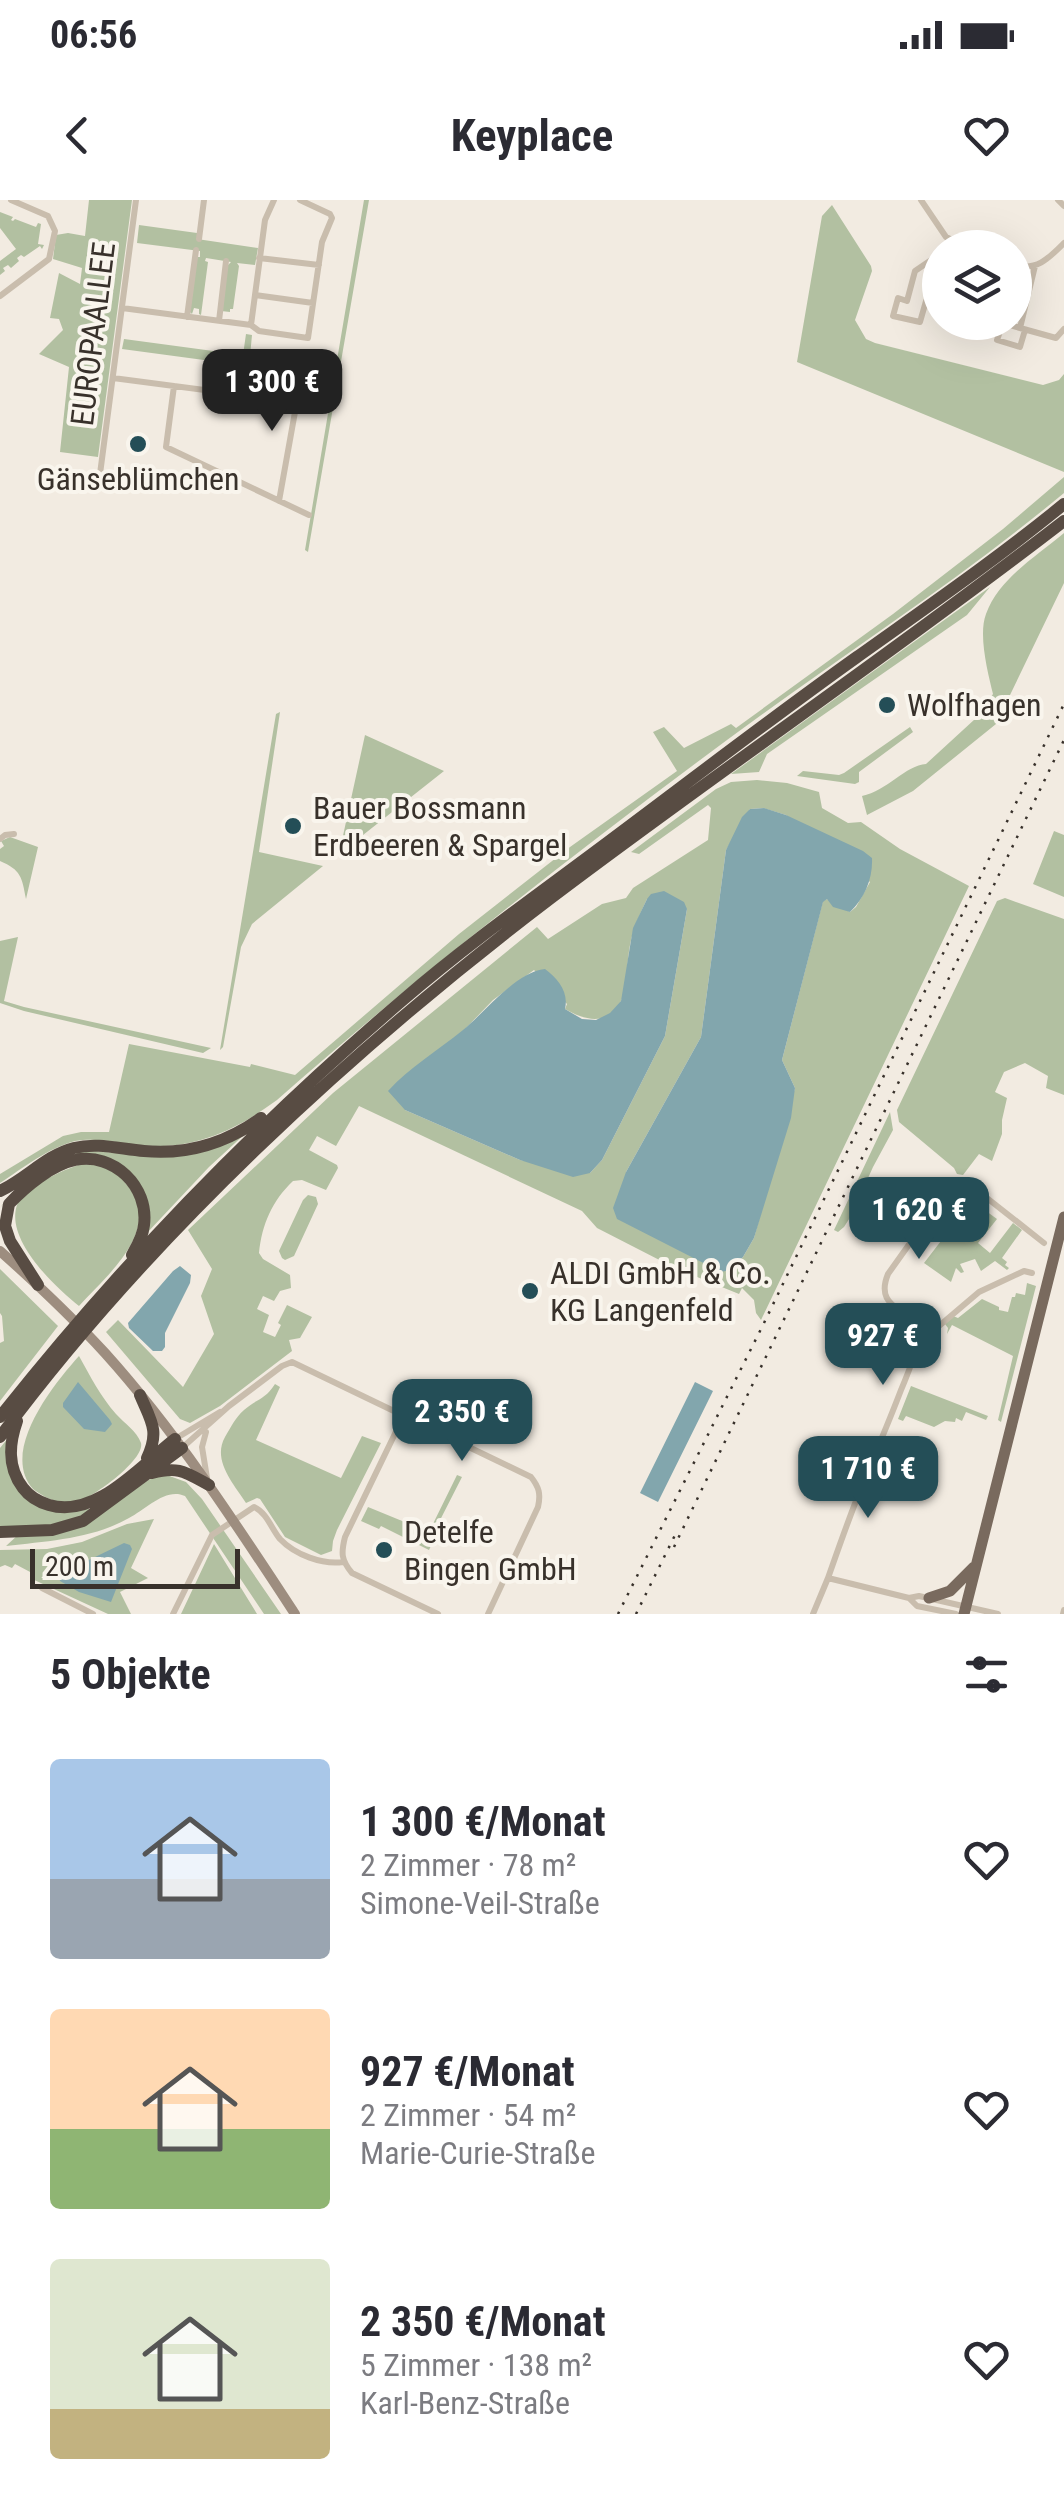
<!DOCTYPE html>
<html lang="de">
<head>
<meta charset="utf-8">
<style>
	body { margin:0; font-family:"Roboto Condensed",sans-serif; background:#f7f7f7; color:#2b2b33; height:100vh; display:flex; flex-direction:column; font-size:38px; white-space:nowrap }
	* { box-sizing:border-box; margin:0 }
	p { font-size:32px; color:#7c7c81 }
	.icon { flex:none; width:55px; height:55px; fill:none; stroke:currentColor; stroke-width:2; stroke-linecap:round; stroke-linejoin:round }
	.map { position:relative; height:1414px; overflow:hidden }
	.side { display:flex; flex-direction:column; background:#fff; flex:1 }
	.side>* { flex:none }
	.fabs { position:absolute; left:922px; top:30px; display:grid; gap:20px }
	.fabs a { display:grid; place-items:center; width:110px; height:110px; border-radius:50%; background:#fff; box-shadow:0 10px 40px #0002; font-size:50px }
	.scale { position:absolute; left:30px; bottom:25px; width:210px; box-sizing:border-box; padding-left:10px; border:5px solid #38312b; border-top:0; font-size:28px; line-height:35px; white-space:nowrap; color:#38312b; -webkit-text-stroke:8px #f9f5ed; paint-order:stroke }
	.price { position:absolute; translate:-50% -85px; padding:0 22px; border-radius:20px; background:#244e57; color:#fff; font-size:32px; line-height:65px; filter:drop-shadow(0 2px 5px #0008) }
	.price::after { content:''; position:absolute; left:50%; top:60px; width:30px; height:22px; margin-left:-15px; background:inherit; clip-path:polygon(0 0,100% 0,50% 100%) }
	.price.on { background:#222; color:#fff }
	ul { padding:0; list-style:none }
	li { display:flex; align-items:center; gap:30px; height:250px; padding:0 50px }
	li span { display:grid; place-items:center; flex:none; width:280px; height:200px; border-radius:10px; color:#555 }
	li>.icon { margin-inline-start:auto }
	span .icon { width:120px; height:120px; fill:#fffc; stroke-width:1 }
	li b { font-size:42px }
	h2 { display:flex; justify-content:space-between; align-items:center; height:120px; padding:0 50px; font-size:42px }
	.status { display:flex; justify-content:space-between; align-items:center; height:70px; padding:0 50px; background:#fff; direction:ltr }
	.status svg { height:28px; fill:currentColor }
	header { display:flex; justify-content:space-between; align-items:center; height:130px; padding:0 50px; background:#fff; font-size:45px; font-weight:700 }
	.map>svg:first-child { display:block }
	.green { fill:#b2c0a1; fill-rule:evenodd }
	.water { fill:#82a6ad }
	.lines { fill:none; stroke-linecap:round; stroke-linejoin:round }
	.minor { stroke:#c9bdad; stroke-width:6 }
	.secondary { stroke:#9d8d7f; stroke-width:10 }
	.primary { stroke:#796a5e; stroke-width:11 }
	.motorway { stroke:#584c43; stroke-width:12 }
	.rail { stroke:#38312b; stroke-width:2.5; stroke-dasharray:2.5 8; stroke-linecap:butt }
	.poi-dot { fill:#244e57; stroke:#f9f5ed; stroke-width:4 }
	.labels { text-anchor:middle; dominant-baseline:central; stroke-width:8; stroke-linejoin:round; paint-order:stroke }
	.street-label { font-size:32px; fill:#38312b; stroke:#f9f5ed }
	.poi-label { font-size:32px; fill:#38312b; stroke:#f9f5ed; text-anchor:start }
</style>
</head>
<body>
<div class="status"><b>06:56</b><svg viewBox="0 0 49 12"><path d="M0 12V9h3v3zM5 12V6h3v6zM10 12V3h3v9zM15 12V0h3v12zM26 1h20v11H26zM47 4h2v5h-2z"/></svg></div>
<header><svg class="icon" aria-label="back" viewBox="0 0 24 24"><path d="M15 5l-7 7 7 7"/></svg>Keyplace<svg class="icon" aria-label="heart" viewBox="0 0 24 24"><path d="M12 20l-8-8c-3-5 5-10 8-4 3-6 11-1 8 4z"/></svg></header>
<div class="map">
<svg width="1064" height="1414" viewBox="0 0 1064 1414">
	<rect width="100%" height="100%" fill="#f2ebe1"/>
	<path class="green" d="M89,0H132L98,257L60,252L69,167L39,154L63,130L59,119L50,118L59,73L80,84L82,68L53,59L56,35L68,33L85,36Z
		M364,0H369L308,352L305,350Z
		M832,5L871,66L872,71L855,120L866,139L875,143L1043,185L1059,180L1064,174V272L797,162L822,16Z
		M0,12L13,17L11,20L13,21L15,19L36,27L38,23L41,24L38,44L44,45L42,49L40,46L24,57L21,55L17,58L19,61L11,68L8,65L3,68L5,71L0,75V61L16,49L0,28Z
		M139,25L197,33V39L258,48L255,65L237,63L239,66L233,109H230V112L221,111L228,65L231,62L206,58L205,61L208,62L201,115L199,114V109L194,108L192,114L190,112L197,57H200V51L137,43Z
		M246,134L252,135L250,156L331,167L330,177L122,149L124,139L243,155Z
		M1064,277V293C957,382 839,457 727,540C573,654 421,773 277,900C235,931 191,951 138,945C118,943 96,937 75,941C48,948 23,968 0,983V974L63,936L81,932H109L129,844L250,867L251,864L295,875L459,734L570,647L677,571L653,532L664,527L684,548L731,524L736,528L893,414L1003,329Z
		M1064,333V383L996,524L913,591L867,615L862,596C887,591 906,565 926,564L975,519L993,494C988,473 978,435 986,414C999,378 1036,357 1064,333Z
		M990,387L967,415L767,554L759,572L731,574Z
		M280,512L259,652L323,666L252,724L241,747L223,847L220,850L276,514Z
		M910,527L913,532L859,572V582L855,584L797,576L803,571L839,575L844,573Z
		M365,535L444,571L339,654Z
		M757,580L787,583L819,592L822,608L848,623L861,622L900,649L969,686L761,1120L756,1113L754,1100L742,1088L739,1094L675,1068L597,1028L582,1011L359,906L336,946L317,936L309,950L337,965L338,968L326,990L302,980L293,981C272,1001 262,1024 259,1053L263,1059L290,1075L291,1088L280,1091L274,1101L263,1096L257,1109L269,1115L263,1132L275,1137L281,1125L278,1123L287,1105L312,1117L300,1138L289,1140L292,1151L220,1206L190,1223L180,1219L106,1132L118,1120L183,1187L214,1134L201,1096L212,1069L188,1030L333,893L537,727L548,739L602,704L626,698L633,688L708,640L711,608L708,605L639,654L631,652L716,589L731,582ZM763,608L786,615L870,682L856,707L850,712L827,699L823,701L782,860L795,888L754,1038L743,1057L730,1070L626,972L701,837L726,650L750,609ZM647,699L687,709L665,836L602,960L590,973L520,960L405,910L466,828L493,800L534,770L567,804L565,809C584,820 608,827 621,801C627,790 627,759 630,745C633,728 640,714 647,699Z
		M1054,631L1064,635V697L1033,684Z
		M10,637L38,647L26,699C22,677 21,670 0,661V649L4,646L1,641Z
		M1005,698L1064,719V895L1046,888L1048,876L1025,863L1004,872L995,892L1007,898L1002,920V934L992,961L979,954L963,975L957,974L954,968L899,922L897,910L997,701Z
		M18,737L4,801L24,807L211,848L203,853L24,811L0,803V741Z
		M890,912L893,930L873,967L851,1016L844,1027L838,1032L834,1030Z
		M247,932L209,967L146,1034L143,991L91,956L8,998L0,1008L7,998L82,950L154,956Z
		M88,962C109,968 114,969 128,986C163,1030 107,1075 79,1106C55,1087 5,1040 17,1005C24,986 69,967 88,962Z
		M308,995L316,997L318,1004L294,1056L285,1060L282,1058L279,1051L303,1000Z
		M986,1011L997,1019L978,1043L990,1053L1013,1023L1022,1030L1002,1058L1007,1062L1005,1065L1009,1068L1007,1070L995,1061L981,1071L975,1059L960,1064L964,1072L961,1073L956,1068L951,1082L924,1063L951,1028L966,1039Z
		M0,1069L58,1126L0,1201V1143L4,1141L2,1116L0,1113Z
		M1027,1083L1036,1086L1001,1222L998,1220L1013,1156L952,1125L947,1134L948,1128L945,1124L953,1116L958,1118L982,1099L999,1107V1110L1008,1112L1012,1097H1015L1016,1093L1025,1095Z
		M79,1156C90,1176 101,1197 116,1214C124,1223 137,1231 141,1243C145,1260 91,1299 76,1302C61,1306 45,1298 33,1289C0,1252 52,1186 79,1156Z
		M275,1184L280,1187L256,1240L341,1278L362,1236L381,1243L337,1330L333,1341L332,1351L321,1355L285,1337L260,1299L257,1298L246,1303C233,1283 212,1260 225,1237C231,1227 235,1218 244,1210C256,1199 265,1200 275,1184Z
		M911,1186L988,1216L986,1220L966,1212L962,1221L956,1218L955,1222L945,1221L934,1227L906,1216L903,1221L898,1219Z
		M8,1238L25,1294L85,1309H95L69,1323L0,1330V1248Z
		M164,1274L186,1282L202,1299L281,1414H264L185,1296C166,1287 146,1309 129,1318C92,1339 48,1341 6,1346L19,1334L51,1333L143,1282Z
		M457,1275L462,1277L435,1330L437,1333L429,1350L381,1326L379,1329L361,1321L368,1307L429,1332Z
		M154,1319L131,1368L148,1378L120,1392L131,1414H108L30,1378L32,1373L15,1364L12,1368L5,1365L0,1367V1350L47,1349L82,1342L127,1324Z
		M214,1344L257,1414H181Z"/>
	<path class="water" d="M764,608L786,615L863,651L872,658C873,678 865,698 850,712L833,707L827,699L823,702L782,860L795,888L791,918L754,1038L743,1057L730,1070L721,1072L617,1019L613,1008L626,972L701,837L726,650L742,617L750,609Z
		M664,691L684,702L687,709L665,836L602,960L590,973L573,977L520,960L405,910L388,891C410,867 437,851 463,830C485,812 516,772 545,769C558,779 569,792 565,809L582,819L596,820L610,813L621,801L633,728L647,699L651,694Z
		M180,1066L191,1075L190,1083L165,1133V1147L162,1151H153L129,1128L128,1123L173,1071Z
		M78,1182L110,1220L112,1224L105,1232L84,1229L63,1207V1203Z
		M695,1182L713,1191L658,1302L640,1293Z
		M124,1343L130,1345L132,1349L111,1402L79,1392L60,1381L59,1376L64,1372Z"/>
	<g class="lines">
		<path class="minor" d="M921,0L946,37L969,48
			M1058,0L1064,6
			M199,39L204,0
			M940,54L915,71L907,101L898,98L893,116L920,122L926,101L940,104
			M259,58L319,65
			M1015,65C1037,71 1049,58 1064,43
			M1035,66L1020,128L1056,138L1064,129
			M255,95L313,103
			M0,96L49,59L55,31L48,16L11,0
			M122,108L251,125L259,131L308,138L322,42L332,18L330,14L300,0
			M187,117L196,50
			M219,121L226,61
			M251,125L265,20L274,0
			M1020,128L1003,123L997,140L1020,147L1025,130
			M113,178L296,202
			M174,186L166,247L309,315
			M100,274L136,0
			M279,301L302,173
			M0,639L5,635L14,634
			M918,1132L939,1126L979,1092L1024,1071L1032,1073
			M404,1215L345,1337C341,1353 341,1360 352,1373L438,1414
			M206,1232L202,1247L207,1278
			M175,1239L220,1212
			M183,1247L229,1206L282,1166L292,1162L531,1277C539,1287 541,1294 538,1307L488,1414
			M828,1378C840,1344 852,1309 866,1276C878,1247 890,1219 901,1190C907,1175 914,1161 916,1145C924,1106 871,1115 888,1074L940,1001L959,988L978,991L1044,1043
			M42,1388L93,1414
			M910,1399L917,1406L956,1414
			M173,1414L212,1335L254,1307C267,1313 271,1328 280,1339C295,1355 323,1365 343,1362
			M813,1414L828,1378L909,1398L919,1396L998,1414
			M1063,1414L1064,1410"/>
		<path class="secondary" d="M0,1051C37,1084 72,1117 105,1153C177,1233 236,1324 295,1414"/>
		<path class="primary" d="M929,1398L950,1391L974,1367
			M964,1414L1064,1017"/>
		<path class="motorway" d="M0,991C26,979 46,955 74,948C97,942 120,949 144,951C186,955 226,943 261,918
			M38,1085L10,1041L5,1026L9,1004C25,987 51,965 75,960C114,952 149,987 144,1025C143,1036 137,1046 132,1055
			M140,1195C151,1221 160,1231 147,1258
			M0,1217C121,1064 256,925 404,799C469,743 540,693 608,642C691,580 773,517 857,457C927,407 998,358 1064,304
			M17,1221C9,1244 7,1267 23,1288C29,1296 39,1302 49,1305C96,1319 140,1266 175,1239
			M0,1237C149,1036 352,849 551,698C720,570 896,451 1064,321
			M152,1273C179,1266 185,1272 209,1285
			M0,1332L52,1330L83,1321L182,1248"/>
		<path class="rail" d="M674,1347L1064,540
			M618,1414L764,1123L1064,504
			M636,1414L677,1331"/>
	</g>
	<g class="poi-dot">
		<circle cx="138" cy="244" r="10"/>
		<circle cx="887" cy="505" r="10"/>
		<circle cx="293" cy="626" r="10"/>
		<circle cx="530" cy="1091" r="10"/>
		<circle cx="384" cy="1350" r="10"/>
	</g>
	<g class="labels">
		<g class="street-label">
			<text transform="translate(93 134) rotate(-83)">EUROPAALLEE</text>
		</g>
		<g class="poi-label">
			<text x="138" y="279" text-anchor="middle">Gänseblümchen</text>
			<text x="907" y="505">Wolfhagen</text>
			<text x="313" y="608">Bauer Bossmann<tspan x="313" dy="37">Erdbeeren &amp; Spargel</tspan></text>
			<text x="550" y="1073">ALDI GmbH &amp; Co.<tspan x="550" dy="37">KG Langenfeld</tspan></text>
			<text x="404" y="1332">Detelfe<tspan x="404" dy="37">Bingen GmbH</tspan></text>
		</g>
	</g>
</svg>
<div class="fabs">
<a><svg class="icon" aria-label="layers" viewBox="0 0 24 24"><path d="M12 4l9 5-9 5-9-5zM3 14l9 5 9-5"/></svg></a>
</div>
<div class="scale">200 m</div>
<b class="price on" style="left:272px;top:234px">1 300 €</b>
<b class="price" style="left:919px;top:1062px">1 620 €</b>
<b class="price" style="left:883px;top:1188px">927 €</b>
<b class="price" style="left:462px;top:1264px">2 350 €</b>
<b class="price" style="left:868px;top:1321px">1 710 €</b>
</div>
<section class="side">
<h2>5 Objekte<svg class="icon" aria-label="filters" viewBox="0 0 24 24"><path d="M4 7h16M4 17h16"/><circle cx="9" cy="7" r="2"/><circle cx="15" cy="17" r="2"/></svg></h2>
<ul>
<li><span style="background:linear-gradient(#a9c7e8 60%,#9aa5b1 0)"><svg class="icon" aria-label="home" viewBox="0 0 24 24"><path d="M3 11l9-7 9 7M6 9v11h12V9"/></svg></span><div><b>1 300 €/Monat</b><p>2 Zimmer · 78 m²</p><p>Simone-Veil-Straße</p></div><svg class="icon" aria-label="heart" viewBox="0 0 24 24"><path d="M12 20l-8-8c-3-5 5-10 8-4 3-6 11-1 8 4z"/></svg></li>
<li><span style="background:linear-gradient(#ffd9b3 60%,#8fb573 0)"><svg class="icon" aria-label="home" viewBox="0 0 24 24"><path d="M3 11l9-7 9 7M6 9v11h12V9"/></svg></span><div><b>927 €/Monat</b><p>2 Zimmer · 54 m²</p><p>Marie-Curie-Straße</p></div><svg class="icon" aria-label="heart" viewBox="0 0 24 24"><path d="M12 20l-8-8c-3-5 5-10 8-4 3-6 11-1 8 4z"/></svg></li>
<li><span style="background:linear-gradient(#dfe7d0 75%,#c2b280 0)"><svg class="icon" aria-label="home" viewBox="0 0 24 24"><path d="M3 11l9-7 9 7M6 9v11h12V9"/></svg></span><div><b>2 350 €/Monat</b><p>5 Zimmer · 138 m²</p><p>Karl-Benz-Straße</p></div><svg class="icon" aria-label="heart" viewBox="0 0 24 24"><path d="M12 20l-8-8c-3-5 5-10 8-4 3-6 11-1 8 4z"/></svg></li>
</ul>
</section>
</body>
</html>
